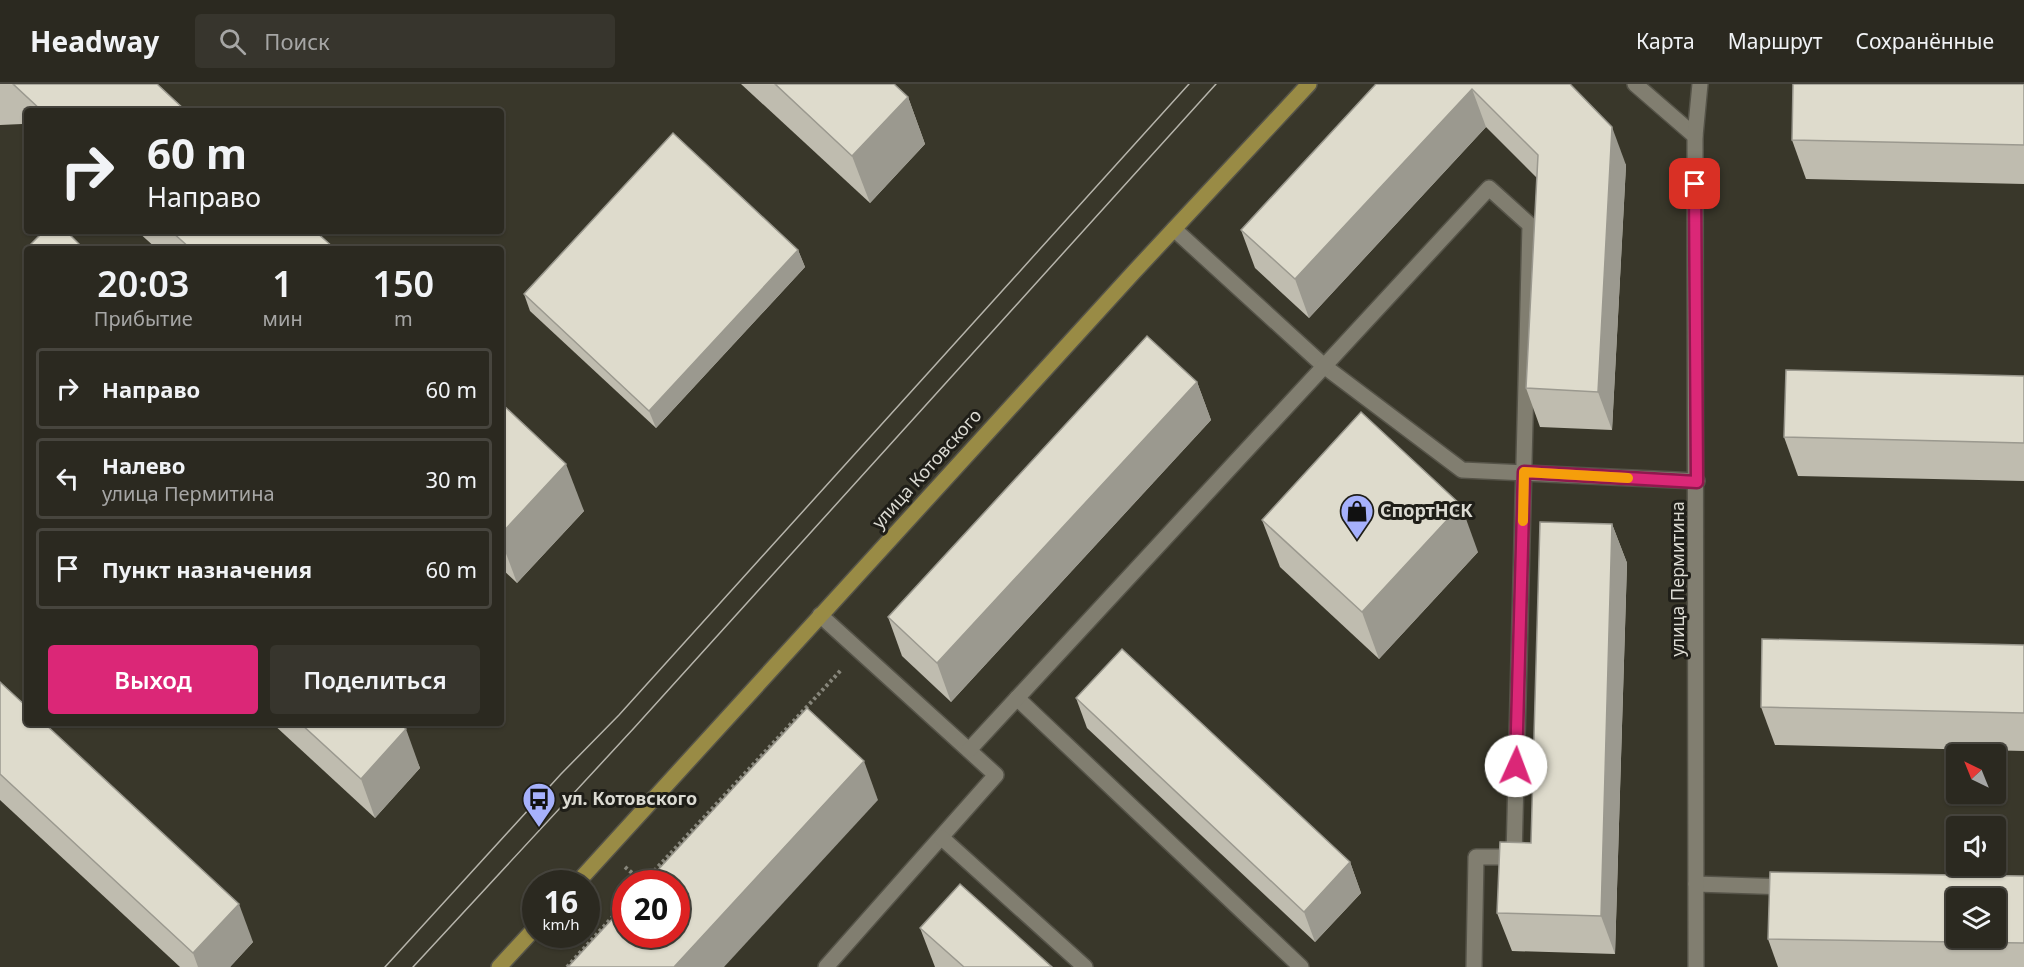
<!DOCTYPE html>
<html lang="ru">
<head>
<meta charset="utf-8">
<style>
  body { margin:0; font-family:"Noto Sans",sans-serif; background:#37352d; color:#f1f3f6; height:100vh; display:flex; flex-direction:column; font-size:22px; white-space:nowrap }
  * { box-sizing:border-box; margin:0 }
  p { font-size:20px; color:#a6a6a5 }
  .icon { flex:none; width:33px; height:33px; fill:none; stroke:currentColor; stroke-width:2; stroke-linecap:round; stroke-linejoin:round }
  .map { position:relative; flex:1; overflow:hidden }
  .side { position:absolute; left:24px; top:162px; width:480px; height:480px; display:flex; flex-direction:column; background:#2b2920; border-radius:6px; box-shadow:0 2px 4px #0004,0 0 0 2px #47453e }
  .side>* { flex:none }
  .guide { position:absolute; left:24px; top:24px; width:480px; height:126px; border-radius:6px; box-shadow:0 2px 4px #0004,0 0 0 2px #47453e; background:#2b2920; color:#f1f3f6; overflow:hidden }
  .needle { width:39px; rotate:317deg }
  .buttons { position:absolute; left:1946px; top:660px; display:grid; gap:12px }
  .buttons a { display:grid; place-items:center; width:60px; height:60px; border-radius:6px; background:#2b2920; box-shadow:0 2px 4px #0004,0 0 0 2px #47453e; font-size:30px }
  .speed { position:absolute; left:522px; top:786px; display:flex; gap:12px; font-size:30px; font-weight:700; text-align:center }
  .speed>* { display:grid; place-content:center; width:78px; height:78px; border-radius:50%; background:#2b2920; box-shadow:0 2px 4px #0004,0 0 0 2px #47453e; line-height:1 }
  .speed small { font-size:15px; font-weight:400 }
  .speed .limit { border:9px solid #d22; background:#fff; color:#111 }
  .pin { position:absolute; display:grid; place-items:center; width:51px; height:51px; color:#fff; margin:-26px; border-radius:12px; box-shadow:0 3px 9px #0006 }
  .me { position:absolute; width:66px; margin:-33px; rotate:2deg; stroke-linejoin:round; filter:drop-shadow(0 0 4px #0008) }
  .turn { display:flex; align-items:center; gap:21px; height:126px; padding:0 24px; font-size:27px }
  .turn .icon { width:78px; height:78px; stroke-width:2.5 }
  .turn b { display:block; font-size:42px; line-height:51px }
  .eta { display:flex; justify-content:space-evenly; align-items:center; height:102px; text-align:center }
  .eta b { font-size:36px; font-weight:600; line-height:42px }
  .cta { display:flex; gap:12px; margin-top:auto; padding:12px 24px }
  .cta a { flex:1; height:69px; border-radius:6px; background:#db2777; color:#fff; font-size:24px; font-weight:600; line-height:69px; text-align:center }
  .cta a+a { background:#37352d; color:#f1f3f6 }
  ul { padding:0; list-style:none }
  li { display:flex; align-items:center; gap:18px; height:81px; margin:0 12px 9px; padding:0 12px; border:3px solid #47453e; border-radius:6px }
  li div { flex:1 }
  li b { display:block; font-size:22px }
  li em { font-style:normal }
  header { display:flex; align-items:center; gap:36px; box-sizing:border-box; height:84px; padding:0 30px; background:#2b2920; border-bottom:2px solid #47453e }
  header strong { font-size:28px }
  nav { display:flex; gap:33px; margin-inline-start:auto; font-size:21px }
  .search { width:420px; height:54px; background:#37352d; display:flex; align-items:center; gap:15px; box-sizing:border-box; padding:0 21px; border-radius:6px; color:#a6a6a5; font-size:22px }
  .map>svg:first-child { display:block }
  .lines { fill:none; stroke-linecap:round; stroke-linejoin:round }
  .minor-casing { stroke:#555348; stroke-width:18 }
  .major-casing { stroke:#555348; stroke-width:18 }
  .path { stroke:#87867b; stroke-width:4; stroke-dasharray:3 3; stroke-linecap:butt }
  .minor { stroke:#817e70; stroke-width:15 }
  .major { stroke:#998b45; stroke-width:15 }
  .tram { stroke:#b6b4ab; stroke-width:1.5 }
  .wall { fill:#bfbcaf }
  .shaded-wall { fill:#9b998f }
  .building { fill:#dedbcc; stroke:#9b998f; stroke-width:1.5; fill-rule:evenodd }
  .route-casing { stroke:#8e194d; stroke-width:15 }
  .route { stroke:#db2777; stroke-width:10 }
  .slow { stroke:#f59e0b; stroke-width:10 }
  .labels { text-anchor:middle; stroke-width:6; stroke-linejoin:round; paint-order:stroke }
  .street-label { font-size:18px; fill:#dbdad2; stroke:#1f1e18 }
  .poi-label { font-size:18px; font-weight:bold; fill:#dbdad2; stroke:#1f1e18; text-anchor:start }
</style>
</head>
<body>
<header>
<strong>Headway</strong>
<div class="search"><svg class="icon" aria-label="search" viewBox="0 0 24 24"><circle cx="10" cy="10" r="6"/><path d="M15 15l6 6"/></svg>Поиск</div>
<nav><a>Карта</a><a>Маршрут</a><a>Сохранённые</a></nav>
</header>
<div class="map">
<svg width="2024" height="883" viewBox="0 0 2024 883">
  <rect width="100%" height="100%" fill="#39372a"/>
  <g class="lines">
    <defs>
      <g id="minor">
        <polyline points="1635,0 1695,52"/>
        <polyline points="1174,145 1324,282 1462,386 1697,397"/>
        <polyline points="820,531 996,691 826,883"/>
        <polyline points="1017,614 1301,883"/>
        <polyline points="969,666 1489,104 1530,141 1514,773 1476,773 1474,883"/>
        <polyline points="942,754 1085,883"/>
        <polyline points="1696,800 1789,803"/>
        <polyline points="1696,883 1695,52 1700,0"/>
      </g>
      <g id="major">
        <polyline points="576,800 1133,189 1309,0"/>
        <polyline points="499,883 536,843"/>
      </g>
    </defs>
    <use href="#minor" class="minor-casing"/>
    <use href="#major" class="major-casing"/>
    <g class="path">
      <polyline points="625,783 643,798"/>
      <polyline points="642,800 842,585"/>
      <polyline points="567,883 626,818"/>
    </g>
    <use href="#minor" class="minor"/>
    <use href="#major" class="major"/>
    <g class="tram">
      <polyline points="385,883 561,690 619,631 1189,0"/>
      <polyline points="413,883 634,644 1216,0"/>
    </g>
  </g>
  <g class="wall">
    <polygon points="0,0 157,0 186,27 27,27 27,45 22,40 0,41"/>
    <polygon points="741,0 894,0 908,13 925,60 870,119"/>
    <polygon points="1376,0 1570,0 1626,81 1612,346 1540,343 1526,304 1537,94 1486,43 1309,234 1255,184 1241,146"/>
    <polygon points="2024,0 2024,100 1806,95 1792,56"/>
    <polygon points="137,147 315,147 335,165 157,165"/>
    <polygon points="798,166 805,183 656,344 530,227 524,210"/>
    <polygon points="2024,292 2024,397 1798,392 1784,353"/>
    <polygon points="1197,298 1211,336 951,618 902,572 888,533"/>
    <polygon points="501,319 584,427 517,499 501,484"/>
    <polygon points="1262,436 1478,468 1379,575 1280,483"/>
    <polygon points="1612,440 1627,479 1615,870 1512,867 1497,829 1531,759"/>
    <polygon points="2024,561 2024,667 1775,661 1761,623"/>
    <polygon points="0,598 253,858 230,883 180,883 0,716"/>
    <polygon points="1076,614 1350,778 1361,809 1315,858 1087,644"/>
    <polygon points="272,639 400,639 420,684 375,734"/>
    <polygon points="2024,792 2024,883 1778,883 1768,855"/>
    <polygon points="920,844 1052,883 935,883"/>
  </g>
  <g class="shaded-wall">
    <polygon points="1472,5 1486,43 1309,234 1295,195"/>
    <polygon points="908,13 925,60 870,119 852,72"/>
    <polygon points="1612,43 1626,81 1612,346 1598,308"/>
    <polygon points="798,166 805,183 656,344 649,327"/>
    <polygon points="1197,298 1211,336 951,618 937,579"/>
    <polygon points="566,380 584,427 517,499 501,456 501,450"/>
    <polygon points="1461,421 1478,468 1379,575 1362,528"/>
    <polygon points="1612,440 1627,479 1615,870 1601,832"/>
    <polygon points="406,645 420,684 375,734 361,695"/>
    <polygon points="864,677 878,716 724,883 674,883"/>
    <polygon points="1350,778 1361,809 1315,858 1304,828"/>
    <polygon points="239,820 253,858 230,883 198,883 193,869"/>
  </g>
  <g class="building">
    <polygon points="13,0 157,0 186,27 42,27"/>
    <polygon points="775,0 894,0 908,13 852,72"/>
    <polygon points="1376,0 1570,0 1612,43 1598,308 1526,304 1538,71 1472,5 1295,195 1241,146"/>
    <polygon points="1793,0 2024,0 2024,61 1792,56"/>
    <polygon points="673,49 798,166 649,327 524,210"/>
    <polygon points="44,147 66,147 84,165 36,165 31,160"/>
    <polygon points="171,147 315,147 335,165 191,165"/>
    <polygon points="1147,252 1197,298 937,579 888,533"/>
    <polygon points="1786,286 2024,292 2024,359 1784,353"/>
    <polygon points="501,319 566,380 501,450"/>
    <polygon points="1361,328 1461,421 1362,528 1262,436"/>
    <polygon points="1540,438 1612,440 1601,832 1497,829 1500,758 1531,759"/>
    <polygon points="1762,555 2024,561 2024,629 1761,623"/>
    <polygon points="1122,565 1350,778 1304,828 1076,614"/>
    <polygon points="0,598 27,623 27,639 44,639 239,820 193,869 0,690"/>
    <polygon points="807,624 864,677 674,883 568,883 626,820 626,850 676,850 676,800 645,800"/>
    <polygon points="300,639 400,639 406,645 361,695"/>
    <path d="M1770,788L2024,792V859L1768,855ZM1956,814H1995V854H1956Z"/>
    <polygon points="960,800 1052,883 964,883 920,844"/>
  </g>
  <g class="lines">
    <defs>
      <polyline id="route" points="1516,682 1524,388 1697,398 1695,100"/>
    </defs>
    <use href="#route" class="route-casing"/>
    <use href="#route" class="route"/>
    <polyline class="slow" points="1523,437 1524,388 1628,394"/>
  </g>
  <defs>
    <symbol id="shop-pin" viewBox="-11 -11 22 30"><path d="M0 17L-7.5 6A9.5 9.5 0 1 1 7.5 6Z" fill="#a6b1fc" stroke="#1f1e18"/><path d="M-5-2.5h2.3a2.7 3.5 0 0 1 5.4 0H5L5.5 6h-11ZM-1.5-2.5h3a1.5 2.3 0 0 0-3 0Z" fill="#111"/></symbol>
    <symbol id="bus-pin" viewBox="-11 -11 22 30"><path d="M0 17L-7.5 6A9.5 9.5 0 1 1 7.5 6Z" fill="#a6b1fc" stroke="#1f1e18"/><path d="M-5-6H5V4H4V6H2V4H-2V6H-4V4H-5ZM-3.5-4V0h7V-4ZM-3.5 1.2v1.5H-2V1.2ZM2 1.2v1.5H3.5V1.2Z" fill="#111"/></symbol>
  </defs>
  <g fill-rule="evenodd">
    <use href="#shop-pin" x="1338" y="408" width="38" height="52"/>
    <use href="#bus-pin" x="520" y="696" width="38" height="52"/>
  </g>
  <g class="labels">
    <g class="street-label">
      <text transform="translate(927 385) rotate(-48)" y="6">улица Котовского</text>
      <text transform="translate(1678 495) rotate(-90)" y="6">улица Пермитина</text>
    </g>
    <g class="poi-label">
      <text x="1380" y="433">СпортНСК</text>
      <text x="562" y="721">ул. Котовского</text>
    </g>
  </g>
</svg>
<div class="buttons">
<a><svg class="needle" viewBox="-14 -14 28 28"><path d="M0-13l5 13h-10z" fill="#e53935"/><path d="M0 13l5-13h-10z" fill="#a6a6a5"/></svg></a>
<a><svg class="icon" aria-label="sound" viewBox="0 0 24 24"><path d="M4 9h4l5-4v14l-5-4H4zM17 9q2 3 0 6"/></svg></a>
<a><svg class="icon" aria-label="layers" viewBox="0 0 24 24"><path d="M12 4l9 5-9 5-9-5zM3 14l9 5 9-5"/></svg></a>
</div>
<div class="speed"><div>16<small>km/h</small></div><div class="limit">20</div></div>
<div class="pin" style="left:1695px;top:100px;background:#d93025"><svg class="icon" aria-label="arrive" viewBox="0 0 24 24"><path d="M6 21V4h12l-3 4 3 4H6"/></svg></div>
<svg class="me" style="left:1516px;top:682px" viewBox="-20 -20 40 40"><circle r="19" fill="#fff"/><path d="M0-13L10 11 0 6-10 11z" fill="#db2777"/></svg>
<div class="guide">
<div class="turn"><svg class="icon" aria-label="right" viewBox="0 0 24 24"><path d="M7 20v-9h11M14 6l5 5-5 5"/></svg><div><b>60 m</b>Направо</div></div>
</div>
<section class="side">
<div class="eta">
<div><b>20:03</b><p>Прибытие</p></div>
<div><b>1</b><p>мин</p></div>
<div><b>150</b><p>m</p></div>
</div>
<ul>
<li><svg class="icon" aria-label="right" viewBox="0 0 24 24"><path d="M7 20v-9h11M14 6l5 5-5 5"/></svg><div><b>Направо</b></div><em>60 m</em></li>
<li><svg class="icon" aria-label="left" viewBox="0 0 24 24"><path d="M17 20v-9H6M10 6l-5 5 5 5"/></svg><div><b>Налево</b><p>улица Пермитина</p></div><em>30 m</em></li>
<li><svg class="icon" aria-label="arrive" viewBox="0 0 24 24"><path d="M6 21V4h12l-3 4 3 4H6"/></svg><div><b>Пункт назначения</b></div><em>60 m</em></li>
</ul>
<div class="cta"><a>Выход</a><a>Поделиться</a></div>
</section>
</div>
</body>
</html>
